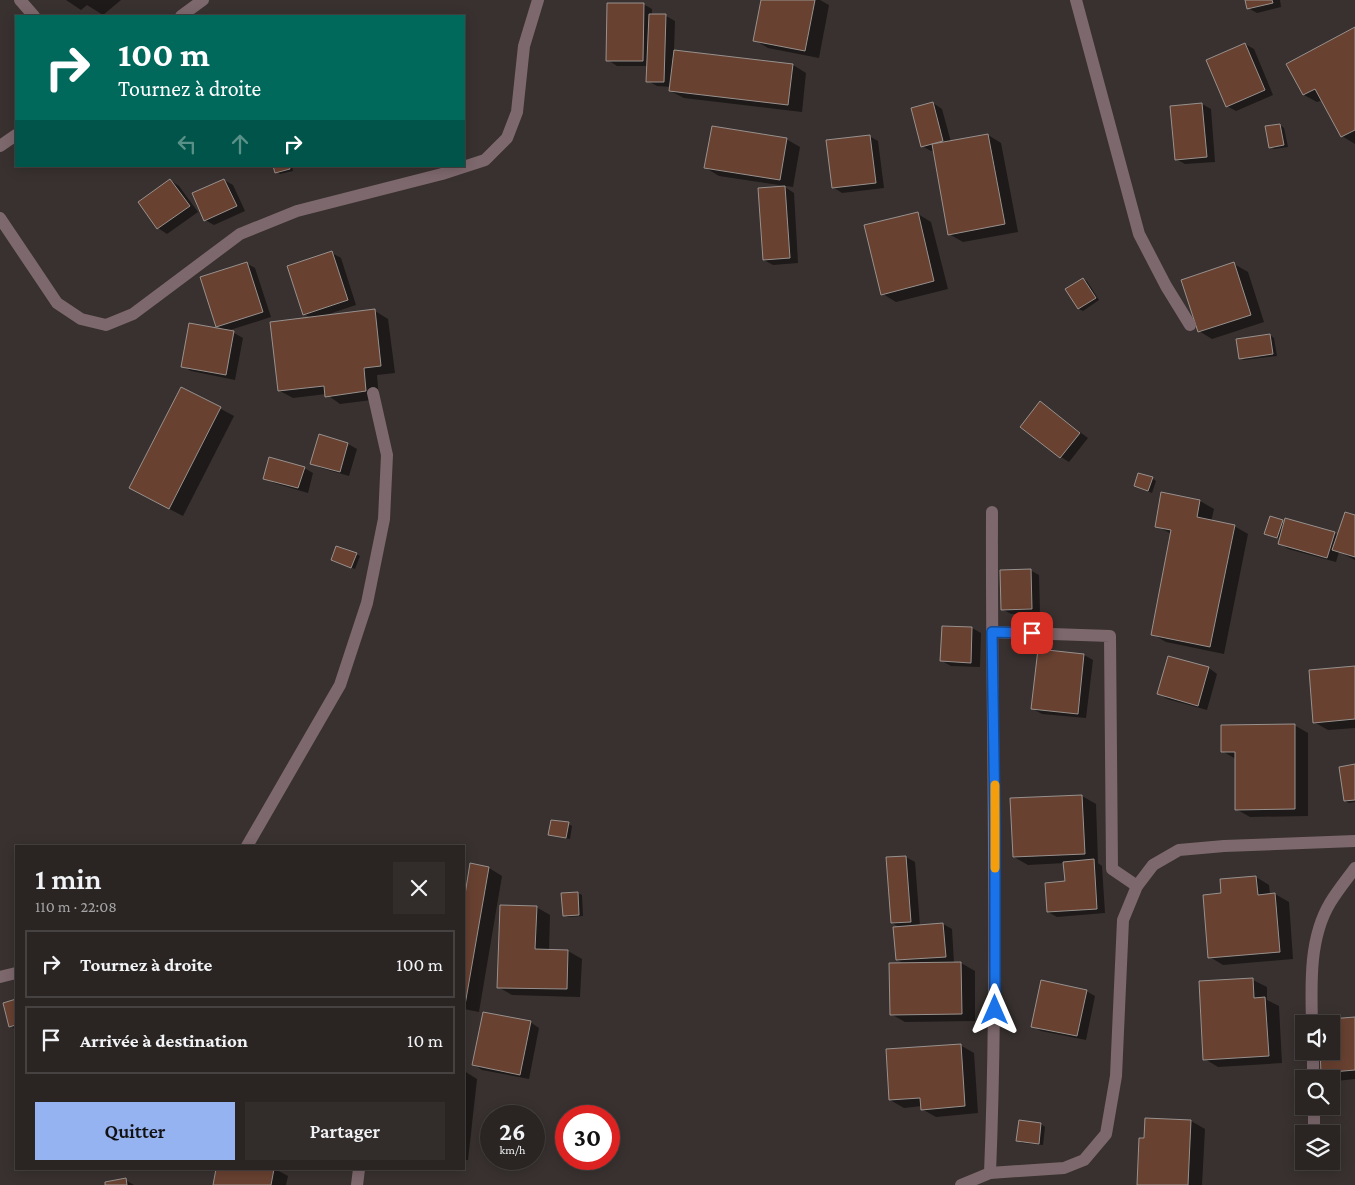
<!DOCTYPE html>
<html lang="fr">
<head>
<meta charset="utf-8">
<style>
  body { margin:0; font-family:"Crimson Pro",serif; background:#322d2b; color:#f1f3f6; height:100vh; display:flex; flex-direction:column; font-size:19px; white-space:nowrap }
  * { box-sizing:border-box; margin:0 }
  p { font-size:16px; color:#a5a5a6 }
  .icon { flex:none; width:28px; height:28px; fill:none; stroke:currentColor; stroke-width:2; stroke-linecap:round; stroke-linejoin:round }
  .map { position:relative; flex:1; overflow:hidden }
  .drawer { position:absolute; left:15px; top:845px; width:450px; height:325px; display:flex; flex-direction:column; background:#2a2523; border-radius:0px; box-shadow:0 2px 12px #0003,0 0 0 1px #464241 }
  .drawer>* { flex:none }
  .hud { position:absolute; left:15px; top:15px; width:450px; height:152px; border-radius:0px; box-shadow:0 2px 12px #0003,0 0 0 1px #464241; background:#00695c; color:#fff; overflow:hidden }
  .buttons { position:absolute; left:1295px; top:1015px; display:grid; gap:10px }
  .buttons a { display:grid; place-items:center; width:45px; height:45px; border-radius:0px; background:#2a2523; box-shadow:0 2px 12px #0003,0 0 0 1px #464241; font-size:25px }
  .speed { position:absolute; left:480px; top:1105px; display:flex; gap:10px; font-size:25px; font-weight:700; text-align:center }
  .speed>* { display:grid; place-content:center; width:65px; height:65px; border-radius:50%; background:#2a2523; box-shadow:0 2px 12px #0003,0 0 0 1px #464241; line-height:1 }
  .speed small { font-size:12px; font-weight:400 }
  .speed .limit { border:8px solid #d22; background:#fff; color:#111 }
  .pin { position:absolute; display:grid; place-items:center; width:42px; height:42px; color:#fff; margin:-21px; border-radius:10px; box-shadow:0 2px 8px #0006 }
  .me { position:absolute; width:55px; margin:-28px; rotate:0deg; stroke-linejoin:round; filter:drop-shadow(0 0 4px #0008) }
  .turn { display:flex; align-items:center; gap:18px; height:105px; padding:0 20px; font-size:22px }
  .turn .icon { width:65px; height:65px; stroke-width:2.5 }
  .turn b { display:block; font-size:35px; line-height:42px }
  .lanes { display:flex; align-items:center; height:48px; padding:0 20px; background:#0003; justify-content:center; gap:25px; direction:ltr }
  .lanes .off { opacity:.35 }
  .round { display:grid; place-items:center; flex:none; width:52px; height:52px; border-radius:0px; background:#322d2b }
  .overview { display:flex; align-items:center; justify-content:space-between; height:85px; padding:0 20px }
  h1 { font-size:30px; font-weight:600; line-height:38px }
  .primary-button { display:flex; gap:10px; margin-top:auto; padding:10px 20px }
  .primary-button a { flex:1; height:58px; border-radius:0px; background:#95b2f1; color:#111; font-size:20px; font-weight:600; line-height:58px; text-align:center }
  .primary-button a+a { background:#322d2b; color:#f1f3f6 }
  ul { padding:0; list-style:none }
  li { display:flex; align-items:center; gap:15px; height:68px; margin:0 10px 8px; padding:0 10px; border:2px solid #464241; border-radius:0px }
  li div { flex:1 }
  li b { display:block; font-size:19px }
  li em { font-style:normal }
  .map>svg:first-child { display:block }
  .shadow { fill:#0007 }
  .building { fill:#684131; stroke:#98918e }
  .lines { fill:none; stroke-linecap:round; stroke-linejoin:round }
  .minor { stroke:#7d686d; stroke-width:12 }
  .route-casing { stroke:#114b97; stroke-width:12 }
  .route { stroke:#1a73e8; stroke-width:9 }
  .slow { stroke:#f59e0b; stroke-width:9 }
</style>
</head>
<body>
<div class="map">
<svg width="1355" height="1185" viewBox="0 0 1355 1185">
  <rect width="100%" height="100%" fill="#38312f"/>
  <g class="shadow">
    <polygon points="66,0 121,0 103,15 87,5 81,10"/>
    <polygon points="762,0 820,0 829,5 819,58 768,48 754,40"/>
    <polygon points="1247,0 1280,0 1281,7 1257,13 1248,8"/>
    <polygon points="643,4 652,9 652,15 666,16 675,21 674,51 793,65 806,73 802,112 684,98 670,91 671,87 657,86 648,81 648,66 617,66 608,60"/>
    <polygon points="1355,28 1355,144 1342,136 1323,100 1317,102 1304,95"/>
    <polygon points="1245,44 1254,49 1273,95 1236,111 1227,106"/>
    <polygon points="933,103 942,109 951,142 988,135 1001,143 1018,232 963,242 949,234 935,150 931,151 922,146"/>
    <polygon points="1202,104 1211,109 1215,162 1185,164 1176,159"/>
    <polygon points="1280,125 1284,128 1288,147 1274,149 1270,147"/>
    <polygon points="869,136 878,141 884,188 842,193 833,187"/>
    <polygon points="786,139 800,147 793,187 719,176 706,168"/>
    <polygon points="274,166 292,166 293,171 280,174 276,172"/>
    <polygon points="170,180 179,186 198,212 167,234 158,228"/>
    <polygon points="224,180 233,185 245,211 214,225 205,220"/>
    <polygon points="785,187 794,193 798,263 773,265 764,260"/>
    <polygon points="918,214 931,222 948,289 896,302 883,294"/>
    <polygon points="332,253 341,258 356,305 323,316 375,311 388,319 395,373 377,375 379,399 340,404 326,394 293,398 280,391 312,318 304,314"/>
    <polygon points="246,263 255,268 271,317 227,331 234,333 243,338 235,380 191,371 182,366 224,331 217,326"/>
    <polygon points="1234,264 1248,272 1264,322 1212,339 1199,331"/>
    <polygon points="1083,279 1087,281 1099,300 1083,311 1079,309"/>
    <polygon points="1270,335 1274,338 1277,356 1244,360 1240,358"/>
    <polygon points="182,388 234,416 183,516 144,496"/>
    <polygon points="1040,403 1088,438 1069,462 1061,457"/>
    <polygon points="320,436 348,444 357,449 349,476 321,468 312,463"/>
    <polygon points="304,468 313,473 308,493 274,483 265,478"/>
    <polygon points="1152,478 1156,481 1152,493 1135,486"/>
    <polygon points="1162,494 1200,501 1214,509 1211,522 1234,526 1248,534 1224,654 1166,642 1152,634 1172,534 1156,526"/>
    <polygon points="1355,517 1355,560 1339,552 1336,562 1288,549 1279,543 1281,539 1269,536 1282,522 1334,533 1338,535"/>
    <polygon points="356,554 360,556 355,569 332,560"/>
    <polygon points="1030,570 1039,575 1040,614 1011,614 1002,609"/>
    <polygon points="972,628 981,633 980,667 951,666 942,661"/>
    <polygon points="1084,655 1093,660 1086,718 1042,714 1033,709"/>
    <polygon points="1355,667 1355,728 1328,730 1314,722"/>
    <polygon points="1209,668 1217,674 1207,710 1167,699 1158,693"/>
    <polygon points="1294,725 1308,733 1308,816 1250,817 1236,809 1236,759 1222,751"/>
    <polygon points="1355,766 1355,802 1349,803 1345,801"/>
    <polygon points="1082,796 1096,804 1098,863 1102,866 1105,913 1057,917 1048,912 1066,882 1065,863 1028,865 1014,857 1012,799"/>
    <polygon points="568,824 572,826 570,839 553,836 549,834"/>
    <polygon points="906,857 915,862 920,926 943,924 952,929 954,963 961,963 975,971 975,1021 905,1022 891,1014 905,964 897,960 901,928 892,923"/>
    <polygon points="471,865 489,868 502,876 479,1012 464,1009 464,909"/>
    <polygon points="1256,877 1269,885 1270,895 1275,894 1289,902 1293,959 1223,965 1210,957 1222,894"/>
    <polygon points="578,893 582,895 583,916 568,917 564,915"/>
    <polygon points="536,907 550,915 549,951 568,951 582,959 580,997 512,995 498,987"/>
    <polygon points="1253,980 1267,987 1267,1000 1279,1006 1282,1063 1218,1067 1205,1059"/>
    <polygon points="1086,991 1095,996 1086,1040 1041,1031 1032,1026"/>
    <polygon points="16,1001 16,1028 14,1028 10,1026 5,1004"/>
    <polygon points="1355,1018 1355,1079 1336,1081 1323,1073 1331,1051"/>
    <polygon points="530,1022 539,1028 529,1079 482,1070 474,1065"/>
    <polygon points="960,1045 974,1053 978,1113 936,1117 922,1109 922,1106 904,1108 890,1100"/>
    <polygon points="464,1071 477,1079 468,1160 464,1160"/>
    <polygon points="1146,1119 1191,1121 1205,1129 1202,1185 1138,1185 1145,1139"/>
    <polygon points="1020,1122 1041,1124 1045,1127 1043,1145 1022,1143 1018,1141"/>
    <polygon points="218,1169 275,1169 288,1176 286,1185 215,1185"/>
    <polygon points="125,1180 134,1185 107,1185"/>
  </g>
  <g class="building">
    <polygon points="761,0 815,0 805,51 753,41"/>
    <polygon points="1245,0 1272,0 1273,3 1247,9"/>
    <polygon points="607,3 644,3 643,61 606,61"/>
    <polygon points="649,14 666,14 664,82 646,82"/>
    <polygon points="1355,27 1355,130 1341,137 1315,89 1303,95 1286,64"/>
    <polygon points="1245,43 1265,90 1226,107 1206,60"/>
    <polygon points="674,50 793,64 788,105 669,91"/>
    <polygon points="933,102 943,141 921,147 911,108"/>
    <polygon points="1202,103 1207,157 1175,160 1170,106"/>
    <polygon points="1280,124 1284,145 1269,148 1265,126"/>
    <polygon points="712,126 787,138 780,180 704,168"/>
    <polygon points="988,134 1005,224 948,235 932,144"/>
    <polygon points="870,135 876,183 832,188 826,140"/>
    <polygon points="273,166 289,166 290,169 275,173"/>
    <polygon points="170,179 190,206 157,229 138,202"/>
    <polygon points="224,179 237,206 204,221 192,193"/>
    <polygon points="785,186 790,258 763,260 758,188"/>
    <polygon points="918,212 934,281 881,295 864,225"/>
    <polygon points="332,251 348,300 303,315 287,266"/>
    <polygon points="247,262 263,312 216,327 200,277"/>
    <polygon points="1234,262 1251,315 1198,332 1181,280"/>
    <polygon points="1083,278 1096,298 1078,309 1065,289"/>
    <polygon points="375,309 381,366 364,368 366,391 325,397 324,386 278,391 270,322"/>
    <polygon points="189,323 234,331 226,375 181,367"/>
    <polygon points="1270,334 1273,354 1239,359 1236,339"/>
    <polygon points="181,387 221,407 169,509 129,488"/>
    <polygon points="1040,401 1080,433 1060,458 1020,427"/>
    <polygon points="319,434 348,443 340,472 310,464"/>
    <polygon points="269,457 305,467 298,488 263,479"/>
    <polygon points="1138,473 1153,477 1148,491 1134,486"/>
    <polygon points="1161,492 1200,500 1197,517 1235,525 1210,647 1151,635 1171,530 1155,527"/>
    <polygon points="1345,512 1355,515 1355,557 1332,550"/>
    <polygon points="1270,516 1283,520 1277,538 1264,534"/>
    <polygon points="1285,518 1335,532 1327,558 1278,544"/>
    <polygon points="336,546 357,553 351,568 331,560"/>
    <polygon points="1031,569 1032,609 1001,610 1000,570"/>
    <polygon points="942,626 972,627 971,663 940,661"/>
    <polygon points="1038,649 1084,654 1078,714 1031,709"/>
    <polygon points="1168,656 1209,667 1198,706 1157,694"/>
    <polygon points="1355,666 1355,719 1313,723 1309,670"/>
    <polygon points="1295,724 1295,809 1235,810 1235,752 1221,752 1221,725"/>
    <polygon points="1355,764 1355,800 1344,801 1339,767"/>
    <polygon points="1082,795 1085,854 1013,857 1010,798"/>
    <polygon points="551,820 569,822 566,838 548,835"/>
    <polygon points="906,856 911,922 891,923 886,857"/>
    <polygon points="1094,859 1097,909 1047,912 1045,883 1065,881 1063,862"/>
    <polygon points="470,863 489,867 465,1005 464,1005 464,901"/>
    <polygon points="1256,876 1258,895 1275,893 1280,952 1208,958 1203,895 1221,893 1220,879"/>
    <polygon points="578,892 579,915 563,916 561,893"/>
    <polygon points="500,905 537,906 535,949 568,950 567,989 497,988"/>
    <polygon points="943,923 946,957 896,960 893,927"/>
    <polygon points="961,962 962,1014 890,1015 889,963"/>
    <polygon points="1253,978 1254,998 1265,997 1269,1056 1203,1060 1199,981"/>
    <polygon points="1041,980 1087,990 1077,1036 1031,1027"/>
    <polygon points="16,999 16,1025 9,1027 3,1003"/>
    <polygon points="483,1012 531,1021 520,1075 472,1065"/>
    <polygon points="1355,1017 1355,1070 1321,1073 1320,1051 1331,1051 1331,1024 1317,1024 1317,1020"/>
    <polygon points="961,1044 965,1106 921,1110 920,1098 889,1100 886,1049"/>
    <polygon points="1145,1118 1191,1120 1188,1185 1137,1185 1139,1138 1144,1138"/>
    <polygon points="1019,1120 1041,1123 1039,1144 1016,1141"/>
    <polygon points="216,1169 274,1169 271,1185 213,1185"/>
    <polygon points="126,1178 127,1185 105,1185 105,1182"/>
  </g>
  <g class="lines">
    <g class="minor">
      <polyline points="20,0 34,16"/>
      <polyline points="1076,0 1139,234 1166,286 1190,325"/>
      <polyline points="181,16 203,0"/>
      <polyline points="0,146 16,135"/>
      <polyline points="0,218 57,303 81,319 106,325 133,314 240,234 297,211 442,174 485,160 507,138 517,112 524,46 538,0"/>
      <polyline points="992,632 1110,636 1112,869 1137,886"/>
      <polyline points="247,846 340,685 367,603 384,519 387,455 373,393"/>
      <polyline points="0,977 16,973"/>
      <path d="M1312,1024C1311,984 1309,938 1330,903C1338,890 1347,879 1355,868"/>
      <polyline points="1313,1051 1313,1079"/>
      <polyline points="1314,1106 1314,1134"/>
      <polyline points="1314,1161 1314,1165"/>
      <path d="M990,1173C999,953 991,732 992,512"/>
      <polyline points="357,1185 359,1169"/>
      <polyline points="961,1185 990,1173 1064,1168 1084,1160 1106,1134 1116,1076 1123,920 1137,886 1153,865 1179,850 1224,846 1355,841"/>
    </g>
  </g>
  <g class="lines">
    <defs>
      <polyline id="route" points="995,1010 995,822 992,632 1032,633"/>
    </defs>
    <use href="#route" class="route-casing"/>
    <use href="#route" class="route"/>
    <polyline class="slow" points="995,785 995,868"/>
  </g>
</svg>
<div class="buttons">
<a><svg class="icon" aria-label="sound" viewBox="0 0 24 24"><path d="M4 9h4l5-4v14l-5-4H4zM17 9q2 3 0 6"/></svg></a>
<a><svg class="icon" aria-label="search" viewBox="0 0 24 24"><circle cx="10" cy="10" r="6"/><path d="M15 15l6 6"/></svg></a>
<a><svg class="icon" aria-label="layers" viewBox="0 0 24 24"><path d="M12 4l9 5-9 5-9-5zM3 14l9 5 9-5"/></svg></a>
</div>
<div class="speed"><div>26<small>km/h</small></div><div class="limit">30</div></div>
<div class="pin" style="left:1032px;top:633px;background:#d93025"><svg class="icon" aria-label="arrive" viewBox="0 0 24 24"><path d="M6 21V4h12l-3 4 3 4H6"/></svg></div>
<svg class="me" style="left:995px;top:1010px" viewBox="-20 -20 40 40"><path d="M0-17L14 15 0 8-14 15z" fill="#1a73e8" stroke="#fff" stroke-width="4"/></svg>
<div class="hud">
<div class="turn"><svg class="icon" aria-label="right" viewBox="0 0 24 24"><path d="M7 20v-9h11M14 6l5 5-5 5"/></svg><div><b>100 m</b>Tournez à droite</div></div>
<div class="lanes"><svg class="icon off" aria-label="left" viewBox="0 0 24 24"><path d="M17 20v-9H6M10 6l-5 5 5 5"/></svg><svg class="icon off" aria-label="ahead" viewBox="0 0 24 24"><path d="M12 20V5M6 11l6-6 6 6"/></svg><svg class="icon" aria-label="right" viewBox="0 0 24 24"><path d="M7 20v-9h11M14 6l5 5-5 5"/></svg></div>
</div>
<section class="drawer">
<div class="overview"><div><h1>1 min</h1><p>110 m · 22:08</p></div><a class="round"><svg class="icon" aria-label="close" viewBox="0 0 24 24"><path d="M6 6l12 12M18 6L6 18"/></svg></a></div>
<ul>
<li><svg class="icon" aria-label="right" viewBox="0 0 24 24"><path d="M7 20v-9h11M14 6l5 5-5 5"/></svg><div><b>Tournez à droite</b></div><em>100 m</em></li>
<li><svg class="icon" aria-label="arrive" viewBox="0 0 24 24"><path d="M6 21V4h12l-3 4 3 4H6"/></svg><div><b>Arrivée à destination</b></div><em>10 m</em></li>
</ul>
<div class="primary-button"><a>Quitter</a><a>Partager</a></div>
</section>
</div>
</body>
</html>
